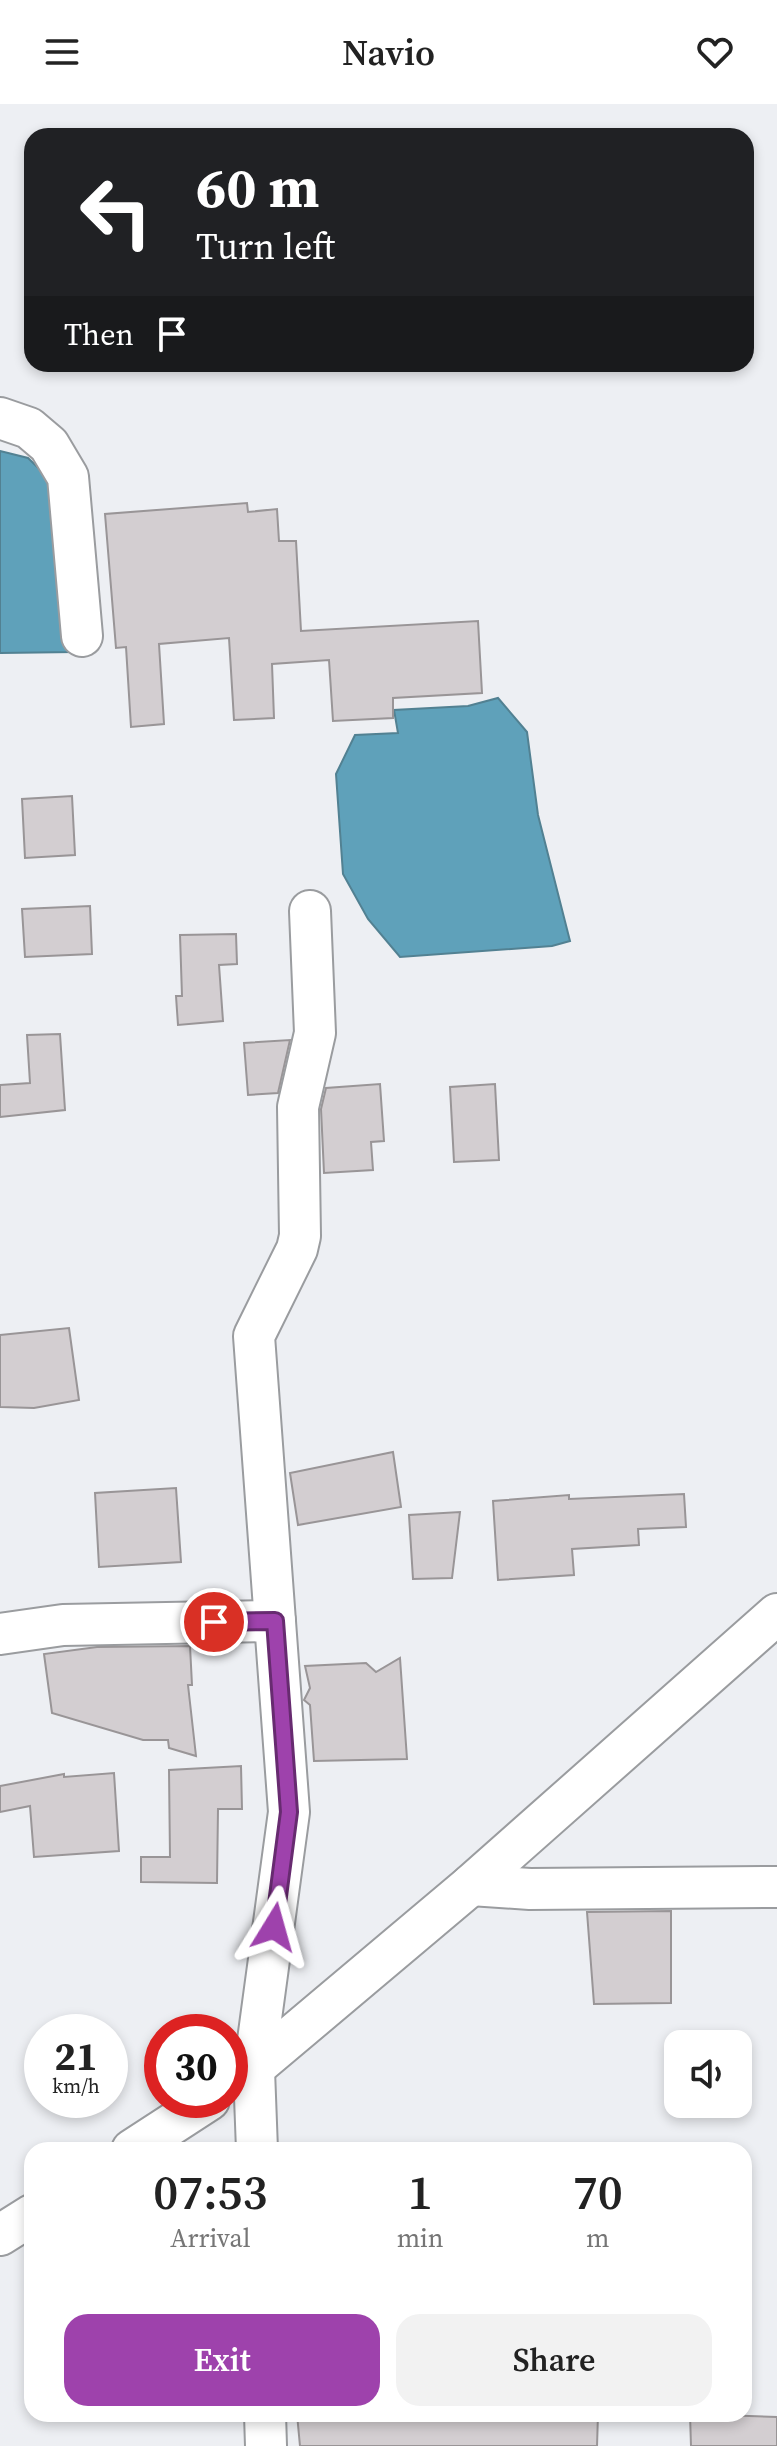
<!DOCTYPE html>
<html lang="en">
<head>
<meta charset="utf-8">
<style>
  body { margin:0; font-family:"Source Serif 4",serif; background:#f2f2f2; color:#222; height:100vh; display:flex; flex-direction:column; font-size:30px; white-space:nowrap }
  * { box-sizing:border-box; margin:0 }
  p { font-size:26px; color:#767676 }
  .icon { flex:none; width:44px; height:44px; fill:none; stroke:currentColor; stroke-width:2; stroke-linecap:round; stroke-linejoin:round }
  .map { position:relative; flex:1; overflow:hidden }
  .panel { position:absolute; left:24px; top:2038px; width:728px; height:280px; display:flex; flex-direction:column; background:#fff; border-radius:24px; box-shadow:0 4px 12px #0003 }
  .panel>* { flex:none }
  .hud { position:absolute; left:24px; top:24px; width:730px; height:244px; border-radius:24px; box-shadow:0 4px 12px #0003; background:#202124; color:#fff; overflow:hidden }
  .tools { position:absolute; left:664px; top:1926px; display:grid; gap:16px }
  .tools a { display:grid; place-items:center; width:88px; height:88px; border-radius:16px; background:#fff; box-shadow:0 4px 12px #0003; font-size:40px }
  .speed { position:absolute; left:24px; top:1910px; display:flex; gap:16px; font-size:40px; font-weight:700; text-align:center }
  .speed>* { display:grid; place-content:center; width:104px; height:104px; border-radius:50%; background:#fff; box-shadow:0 4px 12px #0003; line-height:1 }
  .speed small { font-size:20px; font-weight:400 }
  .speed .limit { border:12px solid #d22; background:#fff; color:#111 }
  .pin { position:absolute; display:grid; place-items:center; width:68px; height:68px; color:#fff; margin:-34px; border:4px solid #fff; border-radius:50%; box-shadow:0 2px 8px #0007 }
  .me { position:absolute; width:88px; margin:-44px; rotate:8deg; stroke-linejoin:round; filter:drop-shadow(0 0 6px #0008) }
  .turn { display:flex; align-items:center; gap:28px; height:168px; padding:0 40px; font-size:36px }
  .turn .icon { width:104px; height:104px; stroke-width:2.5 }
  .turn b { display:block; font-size:56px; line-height:68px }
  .then { display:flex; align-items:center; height:76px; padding:0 40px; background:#0003; gap:16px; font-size:30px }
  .eta { display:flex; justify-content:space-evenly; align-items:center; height:136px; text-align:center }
  .eta b { font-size:48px; font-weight:600; line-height:56px }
  .cta { display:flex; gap:16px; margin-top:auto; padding:16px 40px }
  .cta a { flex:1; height:92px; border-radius:24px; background:#9e42ac; color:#fff; font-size:32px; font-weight:600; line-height:92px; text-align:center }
  .cta a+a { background:#f2f2f2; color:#222 }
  header { display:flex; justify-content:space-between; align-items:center; height:104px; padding:0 40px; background:#fff; font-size:36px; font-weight:600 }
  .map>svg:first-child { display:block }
  .water { fill:#5fa1ba; stroke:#528192; stroke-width:2 }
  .building { fill:#d3ced1; stroke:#999597; stroke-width:2 }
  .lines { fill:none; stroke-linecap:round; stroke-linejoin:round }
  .minor-casing { stroke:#9a9c9f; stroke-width:44 }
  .minor { stroke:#fff; stroke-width:40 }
  .route-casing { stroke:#672b70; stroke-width:20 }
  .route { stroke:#9e42ac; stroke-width:14 }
</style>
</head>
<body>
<header><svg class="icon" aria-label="menu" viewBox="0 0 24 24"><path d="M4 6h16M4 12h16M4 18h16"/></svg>Navio<svg class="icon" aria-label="heart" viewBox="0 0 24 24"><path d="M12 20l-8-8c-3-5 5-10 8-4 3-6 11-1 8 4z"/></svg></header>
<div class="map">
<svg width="777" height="2342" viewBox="0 0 777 2342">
  <rect width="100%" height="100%" fill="#edeff3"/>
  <g class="water">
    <polygon points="0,347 28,354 57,382 74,548 0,549"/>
    <polygon points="498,594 527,628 538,711 570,837 552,842 400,853 368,815 343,770 336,670 355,631 398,629 394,606 468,602"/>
  </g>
  <g class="building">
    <polygon points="247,399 248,408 277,405 279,437 296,437 301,527 478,517 482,589 393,594 393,614 333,617 329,556 272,560 274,614 234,616 229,534 159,540 164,620 131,623 126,543 116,544 105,410"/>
    <polygon points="72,692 75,751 25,754 22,695"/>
    <polygon points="90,802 92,850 25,853 22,805"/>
    <polygon points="236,830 237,860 219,861 223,917 178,921 176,892 182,892 180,831"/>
    <polygon points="60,930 65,1006 0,1013 0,981 30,979 27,931"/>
    <polygon points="290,936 278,989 248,991 244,939"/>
    <polygon points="380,980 384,1037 371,1038 373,1066 324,1069 321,1005 326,984"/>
    <polygon points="495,980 499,1056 454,1058 450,983"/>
    <polygon points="69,1224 79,1296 34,1304 0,1303 0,1231"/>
    <polygon points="393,1348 401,1403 298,1421 290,1369"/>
    <polygon points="176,1384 181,1458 99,1463 95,1389"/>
    <polygon points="684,1390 686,1423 638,1425 639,1441 572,1445 574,1471 498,1476 493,1397 569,1391 569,1395"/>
    <polygon points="460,1408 452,1474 413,1475 409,1411"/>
    <polygon points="190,1542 192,1581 188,1581 196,1652 169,1644 168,1636 143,1636 52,1609 44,1550 97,1543"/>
    <polygon points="400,1554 407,1655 314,1657 310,1601 304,1596 310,1584 305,1562 366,1559 376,1568"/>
    <polygon points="241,1662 242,1705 218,1705 217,1779 141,1778 141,1753 170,1753 169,1666"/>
    <polygon points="114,1669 119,1747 34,1753 30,1702 0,1708 0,1682 64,1670 64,1673"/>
    <polygon points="671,1807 671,1899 594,1900 587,1808"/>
    <polygon points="297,2310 598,2310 597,2342 300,2342"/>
    <polygon points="690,2310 777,2313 777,2342 691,2342"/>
  </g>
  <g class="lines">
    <defs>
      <g id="minor">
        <polyline points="0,314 29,324 49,341 68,373 82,532"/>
        <polyline points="0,1530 63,1521 275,1517"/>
        <polyline points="471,1781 530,1785 777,1783"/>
        <polyline points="243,1973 471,1781 777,1510"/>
        <polyline points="132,2046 209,1996"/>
        <polyline points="257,2046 254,1966 289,1708 254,1232 297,1145 300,1132 298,1003 315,929 310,807"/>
        <polyline points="0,2131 32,2111"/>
        <polyline points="265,2310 266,2342"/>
      </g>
    </defs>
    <use href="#minor" class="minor-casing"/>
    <use href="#minor" class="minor"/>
  </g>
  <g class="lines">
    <defs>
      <polyline id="route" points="214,1518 275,1517 289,1708 274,1823"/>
    </defs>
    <use href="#route" class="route-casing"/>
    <use href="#route" class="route"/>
  </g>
</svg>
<div class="tools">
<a><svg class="icon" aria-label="sound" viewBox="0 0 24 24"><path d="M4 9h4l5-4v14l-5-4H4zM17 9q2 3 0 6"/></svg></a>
</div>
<div class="speed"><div>21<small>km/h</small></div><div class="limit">30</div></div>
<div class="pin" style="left:214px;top:1518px;background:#d93025"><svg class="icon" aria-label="arrive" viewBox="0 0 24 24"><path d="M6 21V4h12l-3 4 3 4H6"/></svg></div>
<svg class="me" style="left:274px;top:1823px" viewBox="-20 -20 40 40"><path d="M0-17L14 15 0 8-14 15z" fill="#9e42ac" stroke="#fff" stroke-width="4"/></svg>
<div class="hud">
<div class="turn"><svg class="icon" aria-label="left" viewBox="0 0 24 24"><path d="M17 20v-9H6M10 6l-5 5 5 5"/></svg><div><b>60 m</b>Turn left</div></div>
<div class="then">Then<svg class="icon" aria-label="arrive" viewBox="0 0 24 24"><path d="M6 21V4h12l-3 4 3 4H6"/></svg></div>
</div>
<section class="panel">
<div class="eta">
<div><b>07:53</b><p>Arrival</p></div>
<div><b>1</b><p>min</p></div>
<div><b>70</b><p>m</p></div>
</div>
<div class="cta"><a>Exit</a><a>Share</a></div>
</section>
</div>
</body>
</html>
